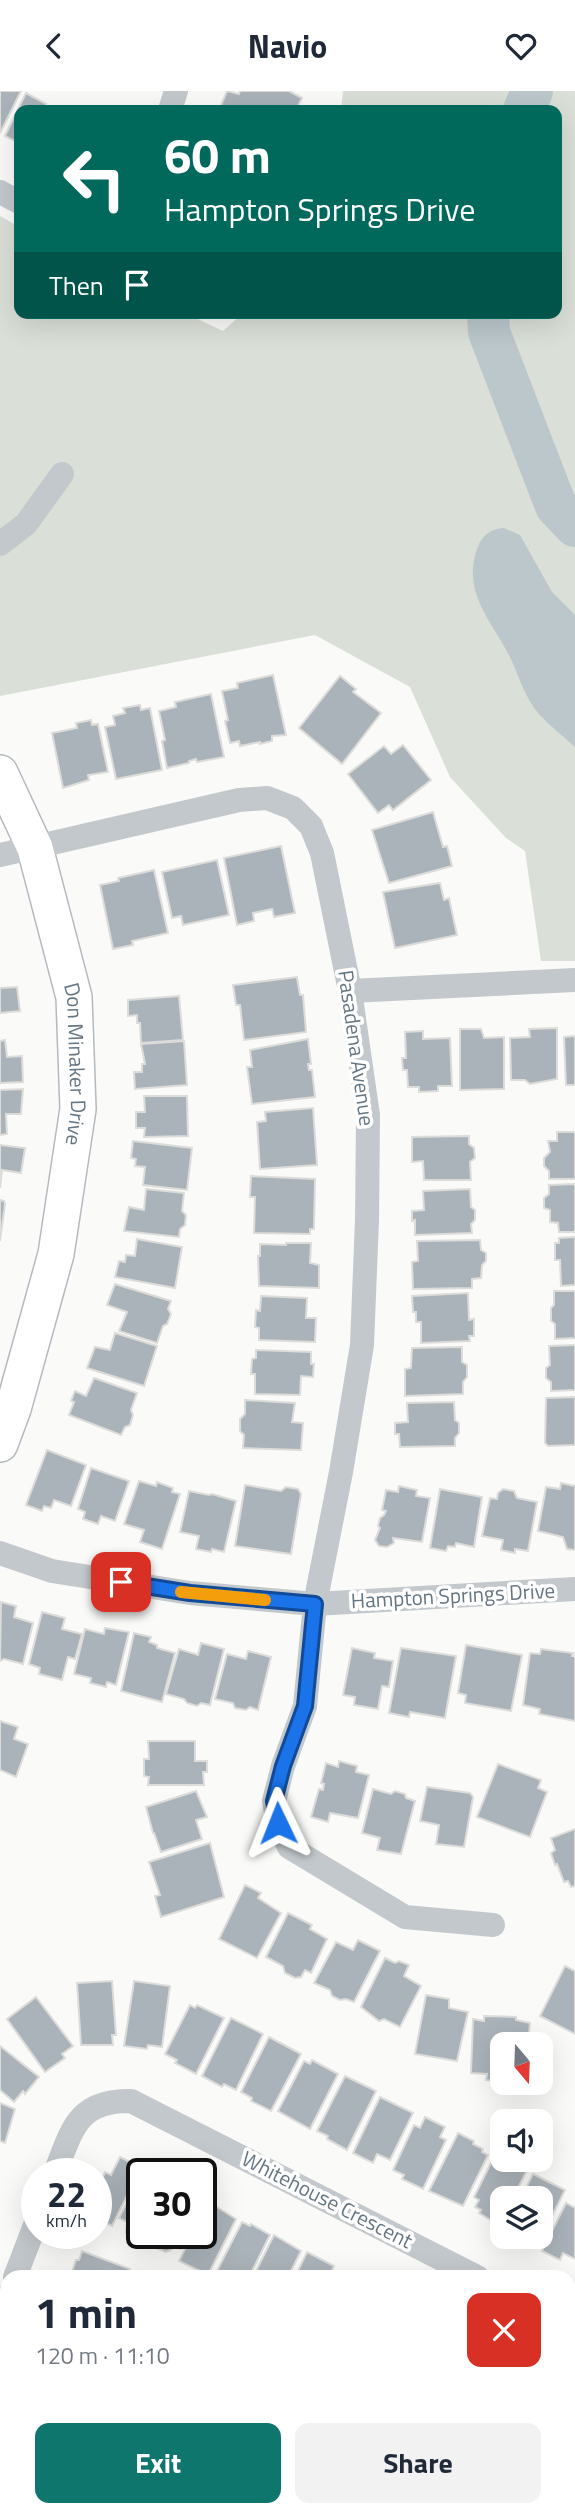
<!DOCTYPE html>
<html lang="en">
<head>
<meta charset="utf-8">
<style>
  body { margin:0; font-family:"Titillium Web",sans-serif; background:#f2f2f3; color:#1f2937; height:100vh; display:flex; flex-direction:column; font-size:26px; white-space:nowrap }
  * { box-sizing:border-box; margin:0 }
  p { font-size:23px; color:#747a83 }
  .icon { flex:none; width:38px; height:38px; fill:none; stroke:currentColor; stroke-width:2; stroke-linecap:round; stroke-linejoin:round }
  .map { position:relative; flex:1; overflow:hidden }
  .panel { position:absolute; left:0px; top:2179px; width:576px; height:247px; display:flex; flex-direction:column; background:#fff; border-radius:21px 21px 0 0; box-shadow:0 7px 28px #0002 }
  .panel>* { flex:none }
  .banner { position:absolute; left:14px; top:14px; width:548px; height:214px; border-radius:14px; box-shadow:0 7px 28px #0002; background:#00695c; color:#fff; overflow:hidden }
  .needle { width:46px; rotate:161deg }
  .fabs { position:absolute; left:490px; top:1941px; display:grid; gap:14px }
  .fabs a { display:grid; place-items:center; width:63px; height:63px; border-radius:14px; background:#fff; box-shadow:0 7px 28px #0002; font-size:35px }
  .speed { position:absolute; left:21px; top:2067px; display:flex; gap:14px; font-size:35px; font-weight:700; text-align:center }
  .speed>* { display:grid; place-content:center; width:91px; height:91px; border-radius:50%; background:#fff; box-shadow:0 7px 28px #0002; line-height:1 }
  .speed small { font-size:18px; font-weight:400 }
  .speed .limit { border:4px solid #111; border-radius:10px; background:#fff; color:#111 }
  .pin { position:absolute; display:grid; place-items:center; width:60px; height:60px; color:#fff; margin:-30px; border-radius:14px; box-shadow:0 4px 10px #0006 }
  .me { position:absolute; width:77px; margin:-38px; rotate:358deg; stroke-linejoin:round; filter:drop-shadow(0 0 5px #0008) }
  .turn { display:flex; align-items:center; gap:24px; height:147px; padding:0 35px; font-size:32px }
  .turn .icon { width:91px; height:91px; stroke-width:2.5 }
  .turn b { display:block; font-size:49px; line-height:60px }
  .then { display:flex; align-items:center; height:66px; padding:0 35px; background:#0003; gap:14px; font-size:26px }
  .round { display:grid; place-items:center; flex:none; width:74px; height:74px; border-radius:14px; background:#f2f2f3 }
  .summary { display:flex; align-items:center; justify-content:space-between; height:119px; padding:0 35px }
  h1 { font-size:42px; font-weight:700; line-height:52px }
  .button { display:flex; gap:14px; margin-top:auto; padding:14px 35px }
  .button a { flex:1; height:80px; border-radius:14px; background:#0f766e; color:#fff; font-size:28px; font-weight:700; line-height:80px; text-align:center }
  .button a+a { background:#f2f2f3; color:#1f2937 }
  header { display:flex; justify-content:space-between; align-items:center; height:91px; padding:0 35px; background:#fff; font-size:32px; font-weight:700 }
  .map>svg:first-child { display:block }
  .green { fill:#dadfd7 }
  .water { fill:#bbc7cb }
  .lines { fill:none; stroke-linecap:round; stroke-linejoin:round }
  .river { stroke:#bbc7cb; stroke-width:42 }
  .building { fill:#aab3b9; stroke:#dcdcda; stroke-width:2 }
  .secondary-casing { stroke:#b3babf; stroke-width:38 }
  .street { stroke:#c3c8cc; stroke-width:24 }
  .secondary { stroke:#fff; stroke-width:35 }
  .route-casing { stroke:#114b97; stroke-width:18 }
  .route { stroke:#1a73e8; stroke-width:12 }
  .slow { stroke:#f59e0b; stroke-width:12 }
  .labels { text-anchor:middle; stroke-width:7; stroke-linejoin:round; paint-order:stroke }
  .street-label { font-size:21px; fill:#657683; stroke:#fff }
</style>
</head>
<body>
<header><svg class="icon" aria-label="back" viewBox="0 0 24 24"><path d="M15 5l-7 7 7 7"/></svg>Navio<svg class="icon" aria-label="heart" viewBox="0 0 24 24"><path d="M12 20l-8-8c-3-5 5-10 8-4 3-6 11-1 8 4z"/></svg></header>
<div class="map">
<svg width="575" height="2424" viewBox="0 0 575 2424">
  <rect width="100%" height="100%" fill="#fafaf8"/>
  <polygon class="green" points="343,0 575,0 575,870 541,870 525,760 506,747 450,686 410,596 315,544 0,605 0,125 19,136 19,222 185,222 223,240 243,222 556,222 556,19 341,19"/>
  <path class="water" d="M504,437L520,444L552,501L575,524V656C563,645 550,635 539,623C525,607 519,585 510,566C491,529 462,501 477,458C482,444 490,438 504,437Z"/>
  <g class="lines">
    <g class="river">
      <polyline points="524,19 532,0"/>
      <polyline points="488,222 489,241 556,415 575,435"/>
    </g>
  </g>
  <g class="building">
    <polygon points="0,0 21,0 0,42"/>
    <polygon points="227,0 239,3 240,0 289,0 302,7 296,19 219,19"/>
    <polygon points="26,2 46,13 45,15 53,19 19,19 19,52 5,45"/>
    <polygon points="273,584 286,644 272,645 272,650 260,653 260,651 240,655 239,650 230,652 225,630 228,629 222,600 238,597 237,592"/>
    <polygon points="340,585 356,598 353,601 381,622 342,673 299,637"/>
    <polygon points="211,603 224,666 197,671 196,668 189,670 189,672 167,677 162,650 165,649 159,620 176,616 175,611"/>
    <polygon points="140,614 141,619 150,617 162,679 116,688 105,636 115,634 113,625 125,622 123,617"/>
    <polygon points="91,629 92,634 98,633 108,681 88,684 89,689 63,697 52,642 77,637 76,632"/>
    <polygon points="403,654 431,689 393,719 389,714 378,722 348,683 384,655 391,663"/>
    <polygon points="433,721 443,756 447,755 452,775 389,792 372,739"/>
    <polygon points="281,755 295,822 274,826 272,818 253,822 254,830 237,834 224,767"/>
    <polygon points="217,769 229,824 183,834 181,825 172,827 162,781"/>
    <polygon points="154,779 168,842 132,850 133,854 113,858 100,794 119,790 118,787"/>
    <polygon points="440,792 444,809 449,807 457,844 395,857 383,801"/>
    <polygon points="297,886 300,904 303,904 306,941 244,949 240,914 236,914 233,894"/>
    <polygon points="17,896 20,920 0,922 0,897"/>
    <polygon points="179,905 183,949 141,952 140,932 137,932 137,924 128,925 128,909"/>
    <polygon points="557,937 557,988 530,993 525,989 511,989 510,947 530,946 529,938"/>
    <polygon points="460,938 481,938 484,947 504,946 504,998 460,999"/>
    <polygon points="423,940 423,948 450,947 452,995 438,995 438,1000 419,1001 419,996 408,996 407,979 403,979 402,967 406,967 405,941"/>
    <polygon points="575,945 575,994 566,994 564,946"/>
    <polygon points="308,948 311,973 308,973 309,979 312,979 315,1006 252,1013 247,976 252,976 250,959"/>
    <polygon points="5,949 7,966 22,965 23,991 0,992 0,950"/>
    <polygon points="184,950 187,994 135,998 134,981 142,981 142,973 145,973 141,953"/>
    <polygon points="23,998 21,1023 6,1023 7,1043 0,1044 0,999"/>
    <polygon points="144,1005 187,1005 188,1045 144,1046 145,1037 136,1037 136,1021 145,1021"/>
    <polygon points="313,1017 317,1074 260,1078 257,1031 266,1030 265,1021"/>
    <polygon points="557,1041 575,1041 575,1088 549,1088 549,1080 544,1075 544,1067 550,1061 548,1050 557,1050"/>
    <polygon points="469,1045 469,1053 474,1057 475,1067 470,1071 471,1089 424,1089 423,1070 412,1071 412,1046"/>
    <polygon points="133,1050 192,1057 187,1099 143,1094 145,1076 135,1075 136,1068 131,1067"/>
    <polygon points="0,1054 25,1057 21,1082 2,1079 0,1097"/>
    <polygon points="251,1085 315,1088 314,1138 310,1138 310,1143 254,1142 255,1106 250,1106"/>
    <polygon points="575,1093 575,1141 559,1141 558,1132 550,1131 550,1119 544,1117 544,1107 549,1103 549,1094"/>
    <polygon points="146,1098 184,1102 182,1120 186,1124 185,1134 180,1138 179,1146 124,1140 129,1116 144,1119"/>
    <polygon points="470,1098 471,1116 475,1119 475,1129 471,1133 472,1142 415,1144 415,1129 412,1130 412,1120 424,1119 423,1100"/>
    <polygon points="0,1109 4,1110 5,1113 0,1150"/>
    <polygon points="575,1146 575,1194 561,1195 560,1169 555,1169 555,1152 559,1152 559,1147"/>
    <polygon points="137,1148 182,1156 175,1197 115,1186 119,1170 125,1171 126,1164 135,1165"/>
    <polygon points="480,1149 481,1159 486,1162 486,1170 482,1174 481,1187 472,1188 472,1197 413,1198 412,1171 418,1170 417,1150"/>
    <polygon points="286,1152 311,1152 310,1172 319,1174 319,1197 259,1195 258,1165 260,1165 260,1153 286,1154"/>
    <polygon points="115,1193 171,1210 168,1218 171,1223 167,1233 163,1235 157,1252 119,1240 127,1221 107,1214"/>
    <polygon points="554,1200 575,1200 575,1247 555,1248 555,1233 551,1230 551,1217 554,1214"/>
    <polygon points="468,1202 469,1229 474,1228 474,1245 469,1245 470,1250 421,1252 421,1231 416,1231 416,1221 413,1221 412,1205"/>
    <polygon points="261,1205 307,1207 306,1227 316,1227 315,1251 259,1249 259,1237 255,1236 256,1219 260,1220"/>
    <polygon points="115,1242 157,1255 144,1295 87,1277 95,1256 110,1259"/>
    <polygon points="575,1254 575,1299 551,1300 551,1291 546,1287 546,1277 550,1274 549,1255"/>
    <polygon points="462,1256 462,1271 467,1274 467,1286 463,1291 463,1303 405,1305 405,1278 411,1277 412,1257"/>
    <polygon points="256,1259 311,1261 311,1273 314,1273 313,1286 301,1285 300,1304 255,1303 255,1283 251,1283 252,1268 256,1267"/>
    <polygon points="94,1287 137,1302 131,1319 133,1324 130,1334 125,1336 121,1344 69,1324 74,1311 71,1310 75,1300 86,1305"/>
    <polygon points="575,1306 575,1354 548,1355 545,1352 546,1307"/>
    <polygon points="245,1309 295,1312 292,1331 303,1332 301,1359 243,1357 244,1344 240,1340 240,1328 245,1323"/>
    <polygon points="454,1311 455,1329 459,1332 459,1342 455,1347 455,1355 400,1356 399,1343 395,1343 395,1332 408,1331 407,1312"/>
    <polygon points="47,1359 86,1374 71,1415 54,1409 51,1417 44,1415 42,1420 26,1414"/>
    <polygon points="91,1377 129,1390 115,1430 101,1425 98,1433 83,1428 85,1421 78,1418"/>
    <polygon points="139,1390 156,1395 157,1391 173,1397 172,1401 180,1403 162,1458 140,1451 144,1439 124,1433"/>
    <polygon points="561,1392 575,1395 575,1459 567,1458 563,1446 538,1440 546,1396 560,1398"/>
    <polygon points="245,1394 281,1400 286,1396 298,1398 301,1403 291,1463 235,1455"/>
    <polygon points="399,1395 417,1399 416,1405 430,1407 422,1451 393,1447 394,1452 387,1456 379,1455 375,1449 380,1437 378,1435 380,1427 384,1424 386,1420 382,1419 386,1399 398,1401"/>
    <polygon points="440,1398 482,1406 474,1456 456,1452 455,1456 448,1455 446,1460 430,1457"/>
    <polygon points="503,1398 514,1400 517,1407 537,1411 528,1460 515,1458 515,1462 501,1459 503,1449 482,1445 490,1407 497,1408 498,1402"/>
    <polygon points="189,1400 209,1404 212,1403 236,1410 224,1461 212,1458 211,1461 196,1458 199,1445 180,1441"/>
    <polygon points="1,1511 16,1515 14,1526 33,1532 23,1573 4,1568 0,1570"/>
    <polygon points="42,1521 65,1527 62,1538 82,1543 75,1568 68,1566 62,1589 39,1583 40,1577 29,1573"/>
    <polygon points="105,1537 129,1541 116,1594 107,1591 106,1596 90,1592 91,1587 74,1583 85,1538 104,1543"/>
    <polygon points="134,1542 151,1546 149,1551 157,1554 157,1557 175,1562 162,1611 121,1600"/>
    <polygon points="201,1552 224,1558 210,1614 201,1612 197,1615 187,1612 184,1608 166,1603 179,1558 198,1564"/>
    <polygon points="466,1554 522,1564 511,1620 465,1612 466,1604 458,1602"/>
    <polygon points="352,1557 375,1562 374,1567 393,1570 389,1596 382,1595 378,1618 354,1614 355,1606 343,1604"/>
    <polygon points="401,1557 456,1565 445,1627 410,1621 409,1626 389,1622"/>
    <polygon points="541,1558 573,1562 572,1565 575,1565 575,1630 539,1623 540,1618 523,1614 530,1562 540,1563"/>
    <polygon points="248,1560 271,1566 258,1619 250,1616 246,1619 235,1617 233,1612 215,1608 227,1563 246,1568"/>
    <polygon points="0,1630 18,1636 14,1648 28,1653 16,1686 0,1679"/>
    <polygon points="148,1650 195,1650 195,1670 207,1670 207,1681 203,1681 204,1694 148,1694 149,1686 144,1685 144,1668 149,1668"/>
    <polygon points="339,1670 357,1675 356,1681 369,1684 358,1727 330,1722 328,1731 311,1726 319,1698 323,1699 324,1693 321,1692 326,1672 338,1676"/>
    <polygon points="498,1673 541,1689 538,1697 547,1701 530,1746 477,1726"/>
    <polygon points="427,1696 470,1702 473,1706 464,1756 436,1753 439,1734 420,1730"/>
    <polygon points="373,1698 391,1703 395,1700 405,1703 406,1707 415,1710 401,1763 377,1759 380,1747 362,1742"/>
    <polygon points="196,1700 207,1726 196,1729 202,1748 161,1761 154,1742 153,1742 146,1716"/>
    <polygon points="575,1738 575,1795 571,1796 568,1790 564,1791 557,1773 555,1774 551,1762 555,1759 551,1747"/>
    <polygon points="210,1752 224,1806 161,1826 155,1805 160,1804 149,1771"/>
    <polygon points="245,1794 261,1802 258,1807 281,1822 257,1867 219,1848"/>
    <polygon points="288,1822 312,1834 310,1838 327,1848 311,1882 305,1879 301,1886 295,1887 285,1882 283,1875 266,1866"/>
    <polygon points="358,1849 380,1860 354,1911 346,1908 340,1909 332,1905 330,1899 314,1892 336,1851 353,1859"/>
    <polygon points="385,1867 395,1872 399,1870 409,1874 404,1885 421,1895 400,1936 384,1928 379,1930 361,1916"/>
    <polygon points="565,1875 575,1880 575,1943 540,1925"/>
    <polygon points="112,1890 116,1944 112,1944 113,1954 81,1954 77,1892"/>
    <polygon points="134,1890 170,1895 162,1956 148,1954 147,1958 124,1955"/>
    <polygon points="426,1904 449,1908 449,1917 468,1921 457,1970 415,1963"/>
    <polygon points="36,1906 73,1955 62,1963 65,1967 45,1981 7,1928"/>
    <polygon points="190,1914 195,1917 197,1914 224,1927 196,1983 175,1972 177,1969 165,1963"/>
    <polygon points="484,1925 516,1926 516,1929 530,1932 528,1953 502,1953 502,1991 486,1989 487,1983 471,1982 473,1928 484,1930"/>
    <polygon points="231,1927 263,1943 236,1999 224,1993 222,1996 202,1985"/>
    <polygon points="269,1946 301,1963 271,2020 251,2010 252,2007 241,2001"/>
    <polygon points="0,1955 39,1986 25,2003 23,2000 14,2011 0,1999"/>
    <polygon points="312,1969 338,1983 310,2038 278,2020 304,1970 310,1973"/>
    <polygon points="345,1985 376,2000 347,2059 327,2048 328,2045 317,2040"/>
    <polygon points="380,2006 413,2022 390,2069 377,2063 373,2072 353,2062"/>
    <polygon points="0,2012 15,2018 5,2052 0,2050"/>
    <polygon points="425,2026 445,2036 440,2046 446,2049 423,2098 402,2088 404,2084 393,2079 414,2034 420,2037"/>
    <polygon points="458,2042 474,2050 473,2053 483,2058 482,2061 488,2064 463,2115 429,2100"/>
    <polygon points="120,2066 138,2075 137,2077 140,2078 112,2135 96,2127 96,2091 100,2092 105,2081 111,2084"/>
    <polygon points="494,2066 500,2069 501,2066 502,2068 507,2068 527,2079 513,2107 502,2107 502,2128 499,2134 479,2122 481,2119 475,2116 479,2109 474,2106"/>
    <polygon points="142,2083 142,2139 140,2144 134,2146 126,2142 127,2131 119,2127"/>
    <polygon points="533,2083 565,2099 541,2147 539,2146 541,2107 521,2107"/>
    <polygon points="209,2111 236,2128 208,2184 179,2170 193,2142 201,2142 201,2126"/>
    <polygon points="566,2112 575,2117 575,2168 563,2162 560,2169 542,2160"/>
    <polygon points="242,2131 250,2135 251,2133 270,2144 249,2186 229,2186 217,2180"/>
    <polygon points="154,2142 189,2142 181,2158 173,2154 171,2159 166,2161 158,2158 155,2152 158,2146 153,2144"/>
    <polygon points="274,2144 301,2160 288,2186 253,2186"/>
    <polygon points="82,2160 130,2178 128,2184 133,2186 70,2186 76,2169 79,2169"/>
    <polygon points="307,2161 334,2175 329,2186 295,2186"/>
    <polygon points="572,2300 575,2301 575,2344 569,2356 569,2302 571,2303"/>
    <polygon points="4,2362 7,2363 7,2398 0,2395 0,2371"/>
    <polygon points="0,2398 7,2401 7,2418 49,2418 47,2424 0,2424"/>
    <polygon points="116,2418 150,2418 149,2421 145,2419 143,2424 129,2424"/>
    <polygon points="464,2418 498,2418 491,2424 468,2424"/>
  </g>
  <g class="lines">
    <defs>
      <g id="secondary">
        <path id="s1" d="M0,682L35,757L74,906L78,1018L56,1163L13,1318L0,1353"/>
      </g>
    </defs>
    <use href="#secondary" class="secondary-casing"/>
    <g class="street">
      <polyline points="170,19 176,0"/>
      <polyline points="0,101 19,111"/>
      <polyline points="0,453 26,433 62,383"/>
      <polyline points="0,764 239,709 267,707 293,717 311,735 322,762 350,900 368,1024 367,1129 362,1254 341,1381 315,1513 305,1615 283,1675 274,1710 278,1732 289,1756 405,1826 493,1834"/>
      <polyline points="350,900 575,889"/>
      <polyline points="0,1462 52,1480 190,1502 315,1513 575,1498"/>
      <path d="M55,2082C72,2039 77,2009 131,2010L477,2186"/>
      <polyline points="15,2186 37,2129"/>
      <polyline points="0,2223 7,2205"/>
      <polyline points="569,2232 575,2235"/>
      <polyline points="337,2418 347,2424"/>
      <polyline points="213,2424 215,2418"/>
    </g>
    <use href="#secondary" class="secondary"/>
  </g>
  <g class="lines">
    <defs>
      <polyline id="route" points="121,1491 190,1502 315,1513 305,1615 283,1675 274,1710 278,1732"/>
    </defs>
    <use href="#route" class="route-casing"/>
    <use href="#route" class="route"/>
    <polyline class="slow" points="181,1501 265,1509"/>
  </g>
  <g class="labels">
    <g class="street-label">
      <text transform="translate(356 957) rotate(82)" y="7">Pasadena Avenue</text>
      <text dy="7" stroke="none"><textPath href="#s1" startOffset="304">Don Minaker Drive</textPath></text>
      <text transform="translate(453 1505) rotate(-3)" y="7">Hampton Springs Drive</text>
      <text transform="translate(327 2109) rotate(27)" y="7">Whitehouse Crescent</text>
    </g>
  </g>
</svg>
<div class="fabs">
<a><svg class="needle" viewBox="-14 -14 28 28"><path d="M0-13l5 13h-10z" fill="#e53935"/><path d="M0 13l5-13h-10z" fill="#747a83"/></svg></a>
<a><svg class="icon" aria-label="sound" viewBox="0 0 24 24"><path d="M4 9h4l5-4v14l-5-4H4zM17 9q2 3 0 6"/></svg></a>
<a><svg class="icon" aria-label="layers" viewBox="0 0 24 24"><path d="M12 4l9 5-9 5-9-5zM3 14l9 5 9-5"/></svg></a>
</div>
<div class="speed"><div>22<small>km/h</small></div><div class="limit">30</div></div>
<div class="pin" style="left:121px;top:1491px;background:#d93025"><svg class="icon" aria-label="arrive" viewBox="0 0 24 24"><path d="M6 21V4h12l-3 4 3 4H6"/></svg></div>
<svg class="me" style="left:278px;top:1732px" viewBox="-20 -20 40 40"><path d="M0-17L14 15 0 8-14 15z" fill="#1a73e8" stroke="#fff" stroke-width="4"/></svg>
<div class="banner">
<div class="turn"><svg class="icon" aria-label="left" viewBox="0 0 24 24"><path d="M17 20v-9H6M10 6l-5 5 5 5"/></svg><div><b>60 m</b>Hampton Springs Drive</div></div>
<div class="then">Then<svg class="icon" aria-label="arrive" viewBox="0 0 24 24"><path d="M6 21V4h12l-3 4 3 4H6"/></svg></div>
</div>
<section class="panel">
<div class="summary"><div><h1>1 min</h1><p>120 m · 11:10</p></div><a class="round" style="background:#d93025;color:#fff"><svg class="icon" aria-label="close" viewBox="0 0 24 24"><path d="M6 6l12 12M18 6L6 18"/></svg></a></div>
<div class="button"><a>Exit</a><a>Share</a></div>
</section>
</div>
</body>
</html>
